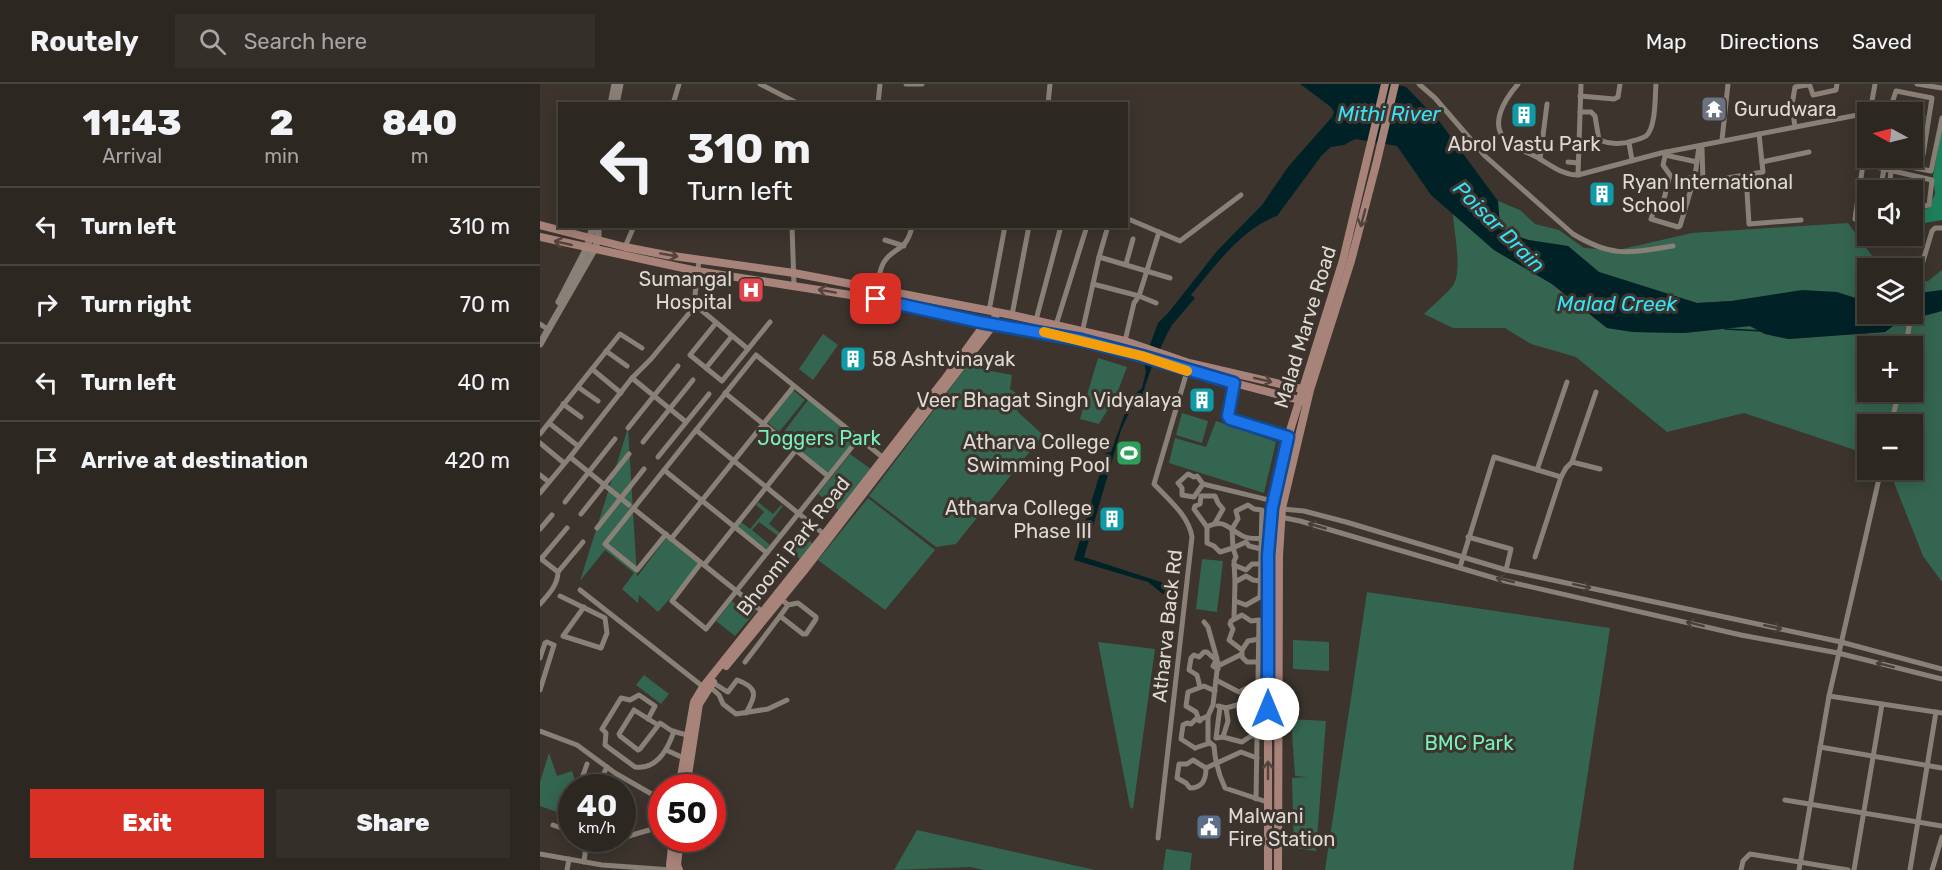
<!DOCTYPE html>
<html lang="en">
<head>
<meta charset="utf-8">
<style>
  body { margin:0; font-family:Rubik,sans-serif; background:#352f2a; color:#f1f3f6; height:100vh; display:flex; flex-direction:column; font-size:22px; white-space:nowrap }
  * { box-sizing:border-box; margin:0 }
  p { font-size:20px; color:#a7a5a5 }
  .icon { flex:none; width:33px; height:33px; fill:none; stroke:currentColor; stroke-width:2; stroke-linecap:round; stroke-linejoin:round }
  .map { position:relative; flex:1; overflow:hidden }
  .side { display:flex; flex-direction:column; background:#2d2722; width:540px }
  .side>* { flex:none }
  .hud { position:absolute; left:18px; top:18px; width:570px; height:126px; border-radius:0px; box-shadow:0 3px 15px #0003,0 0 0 2px #484440; background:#2d2722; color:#f1f3f6; overflow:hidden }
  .needle { width:39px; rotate:277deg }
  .tools { position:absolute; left:1317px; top:18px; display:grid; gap:12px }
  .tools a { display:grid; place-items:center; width:66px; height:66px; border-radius:0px; background:#2d2722; box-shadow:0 3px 15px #0003,0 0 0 2px #484440; font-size:30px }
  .speed { position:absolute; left:18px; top:690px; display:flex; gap:12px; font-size:30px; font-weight:700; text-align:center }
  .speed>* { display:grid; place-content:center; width:78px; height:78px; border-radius:50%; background:#2d2722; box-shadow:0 3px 15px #0003,0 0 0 2px #484440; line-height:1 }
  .speed small { font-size:15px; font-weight:400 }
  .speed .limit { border:9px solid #d22; background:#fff; color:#111 }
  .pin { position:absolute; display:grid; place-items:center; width:51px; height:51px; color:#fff; margin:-26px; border-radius:12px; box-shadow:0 3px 9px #0006 }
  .me { position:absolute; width:66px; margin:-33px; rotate:0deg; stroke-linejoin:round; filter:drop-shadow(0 0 4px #0008) }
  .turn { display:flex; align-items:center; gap:21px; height:126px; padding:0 30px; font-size:27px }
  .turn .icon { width:78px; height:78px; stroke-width:2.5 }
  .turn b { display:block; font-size:42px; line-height:51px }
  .eta { display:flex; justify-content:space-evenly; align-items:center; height:102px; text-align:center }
  .eta b { font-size:36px; font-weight:800; line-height:42px }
  .cta { display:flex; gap:12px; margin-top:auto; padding:12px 30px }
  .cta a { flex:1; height:69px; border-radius:0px; background:#d93025; color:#fff; font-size:24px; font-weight:800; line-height:69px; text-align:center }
  .cta a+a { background:#352f2a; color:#f1f3f6 }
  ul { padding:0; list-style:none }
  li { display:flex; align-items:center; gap:18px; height:78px; padding:0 30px; border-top:2px solid #484440 }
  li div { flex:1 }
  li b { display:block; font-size:22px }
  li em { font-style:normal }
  header { display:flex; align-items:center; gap:36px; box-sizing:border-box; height:84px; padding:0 30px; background:#2d2722; border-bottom:2px solid #484440 }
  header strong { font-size:28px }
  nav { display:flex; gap:33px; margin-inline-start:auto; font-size:21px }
  .search { width:420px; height:54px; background:#352f2a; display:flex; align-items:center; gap:15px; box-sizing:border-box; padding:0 21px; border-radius:0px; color:#a7a5a5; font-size:22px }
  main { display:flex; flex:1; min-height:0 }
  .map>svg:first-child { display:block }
  .green { fill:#346550; fill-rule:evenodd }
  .forest { fill:#1e815d }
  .water { fill:#002227 }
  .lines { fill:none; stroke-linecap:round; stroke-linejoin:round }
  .stream { stroke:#002227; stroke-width:1.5 }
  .minor { stroke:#898077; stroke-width:5 }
  .tertiary { stroke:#898077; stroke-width:7 }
  .secondary { stroke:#a88379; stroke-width:8 }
  .oneway { stroke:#52443c }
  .oneway2 { stroke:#483f38 }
  .route-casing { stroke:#114b97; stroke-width:15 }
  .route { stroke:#1a73e8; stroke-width:10 }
  .slow { stroke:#f59e0b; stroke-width:10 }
  .labels { text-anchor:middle; stroke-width:6; stroke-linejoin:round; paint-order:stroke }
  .poi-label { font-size:20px; fill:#ded9d4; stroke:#3c342d; text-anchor:start }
  .street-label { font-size:20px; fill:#ded9d4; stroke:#3c342d }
  .park-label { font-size:20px; fill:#75f2bd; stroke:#3c342d }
  .water-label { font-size:21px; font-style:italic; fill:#34e2f9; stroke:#3c342d }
</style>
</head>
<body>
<header>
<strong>Routely</strong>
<div class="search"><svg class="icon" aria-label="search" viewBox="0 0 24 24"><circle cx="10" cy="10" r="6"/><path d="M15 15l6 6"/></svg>Search here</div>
<nav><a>Map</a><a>Directions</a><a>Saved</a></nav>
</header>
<main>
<section class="side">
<div class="eta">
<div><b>11:43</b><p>Arrival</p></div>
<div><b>2</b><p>min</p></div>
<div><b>840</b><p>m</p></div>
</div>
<ul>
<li><svg class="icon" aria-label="left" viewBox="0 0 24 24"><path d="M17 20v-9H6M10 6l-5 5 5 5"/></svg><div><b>Turn left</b></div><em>310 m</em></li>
<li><svg class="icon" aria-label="right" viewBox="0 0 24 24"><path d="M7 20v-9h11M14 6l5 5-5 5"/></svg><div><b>Turn right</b></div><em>70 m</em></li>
<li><svg class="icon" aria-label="left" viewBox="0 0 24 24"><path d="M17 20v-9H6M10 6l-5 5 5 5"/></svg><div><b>Turn left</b></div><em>40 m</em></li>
<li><svg class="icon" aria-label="arrive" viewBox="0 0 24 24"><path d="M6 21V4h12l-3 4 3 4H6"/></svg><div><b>Arrive at destination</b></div><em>420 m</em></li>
</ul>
<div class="cta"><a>Exit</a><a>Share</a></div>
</section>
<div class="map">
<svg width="1402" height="786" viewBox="0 0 1402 786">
  <rect width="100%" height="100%" fill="#3c342d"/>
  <g class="green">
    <polygon points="958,117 980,126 995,140 1019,146 1044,164 1078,166 1152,149 1308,139 1341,184 1328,184 1327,218 1325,217 1191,217 1157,219 1059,188 1028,162 989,157 973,151 960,143"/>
    <path d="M913,130L954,166L1012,200L1067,244L1093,248L1144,249L1210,242L1225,250L1249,255L1345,248L1357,239L1402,227V498L1383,472L1349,386H1372V340H1328L1327,370L1204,329L1127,348L1036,273L991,260L965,244H913L884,230C890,224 912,205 914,200C922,183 914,149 913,130ZM1328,262H1372V308H1328Z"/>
    <polygon points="1402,186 1402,206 1373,210 1373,198 1388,197"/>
    <polygon points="283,250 298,261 273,296 259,285"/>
    <polygon points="433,274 450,287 472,291 470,305 486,316 477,327 503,351 416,460 396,463 329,412"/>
    <polygon points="558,274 587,283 576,312 559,340 540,335"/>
    <polygon points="253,306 265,316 239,348 228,339"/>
    <polygon points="268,316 317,353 287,391 240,353"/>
    <polygon points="642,329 668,337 662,359 636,351"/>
    <polygon points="676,337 736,358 724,409 629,379 635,354 666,363"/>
    <polygon points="88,344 97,493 126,454 161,479 118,528 99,511 98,519 82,505 94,489 65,466 40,497"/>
    <polygon points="310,370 331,385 299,426 278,410"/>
    <polygon points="328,414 395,466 345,526 278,476"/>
    <polygon points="218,418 233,430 241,421 243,422 229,440 240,449 238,452 219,438 212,446 230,461 227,465 198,443 201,438 210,445 224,428 216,421"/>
    <polygon points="266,453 273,460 260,475 247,464 253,457 259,461"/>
    <polygon points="662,475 683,477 677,528 656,525"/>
    <polygon points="827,508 1070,544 1033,786 785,786"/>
    <polygon points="192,517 202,526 208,520 216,527 195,552 176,537"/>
    <polygon points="753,556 789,558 789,587 753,585"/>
    <polygon points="558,558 615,565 593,725 590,723"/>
    <polygon points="104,591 129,610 121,620 96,601"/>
    <polygon points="751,635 786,637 776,767 754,764 752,694 767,693 755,692"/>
    <polygon points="9,669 17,692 32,687 37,703 32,704 31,733 0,722 0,698"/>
    <polygon points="377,746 555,786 444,786 430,783 354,786"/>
    <polygon points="626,765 652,769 650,786 623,786"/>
  </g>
  <polygon class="forest" points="1402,42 1402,136 1373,141 1372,126 1389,124 1395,110 1393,92"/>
  <path class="water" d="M760,0H854L866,3L899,37L958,117L960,143L973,151L989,156L1028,162L1059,188L1157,219L1191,217L1262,206L1297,208L1325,217L1327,218L1328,230H1372L1373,210L1402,206V227L1357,239L1345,248L1248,255L1225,250L1210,242L1144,249L1093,248L1067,244L1012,200L954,166L891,111L857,62L815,55L804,61L791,63L782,71L737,132C701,145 675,182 651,211L655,214L632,241L626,252L611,285L599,320L590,327L581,346L544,473L633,502L630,532H626L628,514L608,498L534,476L566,369L571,368L590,315L602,304L606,288L604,277L618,239L629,228L677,167L722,121L748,83L792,33L794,28L791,23Z"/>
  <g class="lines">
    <polyline class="stream" points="1185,245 1223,247"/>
    <g class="minor">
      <polyline points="220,0 259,20"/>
      <polyline points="366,0 382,0"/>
      <path d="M879,0L895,14L945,72L1033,150C1073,174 1089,169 1133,162"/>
      <path d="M978,0C965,15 948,41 967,57C975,65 990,69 1000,75C1012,82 1023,91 1038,91"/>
      <polyline points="1041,0 1038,91 1121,69 1328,29"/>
      <polyline points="1377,0 1402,4"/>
      <polyline points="1040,12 1074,15 1078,13 1080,0"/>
      <polyline points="1332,19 1351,22 1356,7 1392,14 1383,71 1372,70"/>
      <polyline points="133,20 139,0"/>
      <polyline points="338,20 340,0"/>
      <polyline points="508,20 510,0"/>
      <path d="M1040,28H1051L1055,32L1059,56C1069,60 1082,61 1092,57C1096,56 1103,54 1106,52C1116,44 1115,12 1116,0"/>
      <polyline points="1330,28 1335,0"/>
      <polyline points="1359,28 1370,25 1383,33 1379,53 1372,55"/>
      <polyline points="1255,43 1252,21 1255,3 1267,1 1270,2 1273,11 1296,6 1297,0"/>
      <polyline points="1182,56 1188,0"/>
      <polyline points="1089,59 1092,76"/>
      <polyline points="1162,64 1163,98 1223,88 1219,50"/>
      <polyline points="1126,68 1123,81 1130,91 1123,119 1115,123 1111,135 1138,143 1140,142 1155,92 1159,62"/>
      <polyline points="1125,71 1157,78"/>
      <polyline points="1323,74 1391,87 1402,34"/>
      <polyline points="1000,75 1007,20"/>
      <polyline points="1028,78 1038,79"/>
      <polyline points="1222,78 1269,68"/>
      <polyline points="1323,80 1392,96 1389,121 1372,124"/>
      <polyline points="1351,86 1350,98 1380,103 1379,111 1372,113"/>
      <polyline points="1206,91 1209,140 1261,136"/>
      <polyline points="1151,104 1145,100 1146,95 1155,92"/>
      <polyline points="1340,106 1344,85"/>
      <polyline points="1144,129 1139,125 1140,120 1147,119"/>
      <polyline points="1316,129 1328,128"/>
      <polyline points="586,134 640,157 701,111"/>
      <polyline points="1315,135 1328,46"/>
      <polyline points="252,142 254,201"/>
      <polyline points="345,156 364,162"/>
      <polyline points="85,163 94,142"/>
      <polyline points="559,173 630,194"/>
      <polyline points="586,180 593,155"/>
      <polyline points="553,200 599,212 616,219"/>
      <path d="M336,215C337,204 338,188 344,178C354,162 367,168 372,142"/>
      <polyline points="154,220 208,265"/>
      <polyline points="1372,223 1378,194 1392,147 1395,144 1402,144"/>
      <polyline points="449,227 465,142"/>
      <polyline points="472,231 489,142"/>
      <polyline points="496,236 521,142"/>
      <polyline points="176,239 150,271 182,297 230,238"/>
      <polyline points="0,240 9,246"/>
      <polyline points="516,241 547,142"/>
      <polyline points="542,249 559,173 568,142"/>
      <polyline points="585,257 594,219 599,212 619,148"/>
      <polyline points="1366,262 1371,230"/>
      <polyline points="66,267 87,282"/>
      <polyline points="166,284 192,252"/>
      <polyline points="52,285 81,309"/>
      <polyline points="92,294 111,275 151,227 154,220 159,176"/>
      <polyline points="694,299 688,332 690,335 748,353"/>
      <polyline points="38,303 58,317"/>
      <polyline points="185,309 288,392"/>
      <polyline points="23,320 41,333"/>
      <polyline points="9,339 38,362"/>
      <polyline points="1351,340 1359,308"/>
      <polyline points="88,344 138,282"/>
      <polyline points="156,346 285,451"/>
      <polyline points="0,350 80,250 102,264"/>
      <polyline points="103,358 153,296"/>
      <polyline points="0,359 24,379"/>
      <polyline points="30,373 92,294 146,338"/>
      <polyline points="118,373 169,310"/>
      <polyline points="1032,378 1056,308"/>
      <polyline points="124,386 227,469"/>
      <polyline points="997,386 1027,298"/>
      <polyline points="0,391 9,398"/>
      <polyline points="663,400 654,413 642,411 642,404 638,399 648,390 654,393 657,392 663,400 733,417"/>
      <polyline points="0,409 30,373 89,421"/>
      <polyline points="25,418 75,355"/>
      <polyline points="732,424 764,427 806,438 966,486 1301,558 1402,585"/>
      <polyline points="94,425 224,529"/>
      <polyline points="41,430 89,370"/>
      <polyline points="740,433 760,437 961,496 1201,551 1298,569 1402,595"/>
      <polyline points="667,443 654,425 655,422 660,420 661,412 675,412 678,419 683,425 675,439"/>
      <polyline points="57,444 104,385"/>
      <polyline points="0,445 12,431"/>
      <polyline points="126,450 97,486 65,460 216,271 346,376"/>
      <polyline points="928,453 971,465 966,486"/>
      <polyline points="131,455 254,302"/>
      <polyline points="995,473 1021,393"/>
      <path d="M0,474L18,488C18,501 8,511 0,520"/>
      <polyline points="1,475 27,444"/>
      <polyline points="161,479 132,517 166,545 319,354"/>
      <polyline points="164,481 256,366"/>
      <polyline points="694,481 706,486 712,480 721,480"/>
      <polyline points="920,483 954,373 1021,393 1026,384 1032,378 1060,385"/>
      <polyline points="18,488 43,458"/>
      <polyline points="695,498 694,477 696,473 693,464 706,458 709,462 721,465"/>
      <polyline points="40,506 166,605"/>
      <polyline points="20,512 65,534 67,549 61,564 23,552 44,523"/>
      <polyline points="240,514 248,521 258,519 276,533 276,535 266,550 263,550 240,532 248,521"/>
      <path d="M695,517L706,521L720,513C721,484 721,455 722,426L714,425L708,421L696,427L698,435L692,445L693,464L680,468L674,462L667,459V443C686,433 689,447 705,453C713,456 722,454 729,454"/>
      <polyline points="694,535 695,498 706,492 713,496 720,497"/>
      <polyline points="664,538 668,543 677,575 673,582 678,585"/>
      <polyline points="702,566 708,557 719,555"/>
      <polyline points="702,572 702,566 689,556 693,545 690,540 691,537 702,531 711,537 719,536 716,715"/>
      <polyline points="0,574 5,559 7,558 14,561 0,606"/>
      <polyline points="205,578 240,532"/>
      <polyline points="678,582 700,571 707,578 728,578"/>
      <polyline points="676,596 699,608 709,603 718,602"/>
      <path d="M172,598L186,607L188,608L197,596C219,604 216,612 206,629"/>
      <polyline points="168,601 179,611 183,620 196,630 228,625 247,616"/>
      <path d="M660,603L657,591L649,586L651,574L654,571L659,573L664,568H667L678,578L673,621L668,632V657L674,662C675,678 678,689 685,704L727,718"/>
      <polyline points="1289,612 1402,629"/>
      <polyline points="678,622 686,624 704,619 711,625 717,626"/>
      <polyline points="680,623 676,654 683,653 702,658 711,652 717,652"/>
      <polyline points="668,632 659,636 656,628 646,622 648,608 664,602 675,607"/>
      <path d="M108,635L115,622L99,611L90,616L81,614L62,645L66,649L65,661L95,683C117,686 128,665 134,647"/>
      <polyline points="118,641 94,626 79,650 80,652 98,666 100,665 120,639 132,647 151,652"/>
      <polyline points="0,647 37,661 75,689 122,716"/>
      <polyline points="683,653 688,637 686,624"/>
      <polyline points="1280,663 1402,684"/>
      <polyline points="655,664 641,655 643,641 647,639 651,640 656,635 660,637"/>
      <polyline points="655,664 670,659"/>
      <polyline points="126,666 146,675"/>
      <path d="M653,676L666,684C666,695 663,704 650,704L646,699L637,694L639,680H647Z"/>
      <polyline points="666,684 701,668 717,674"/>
      <polyline points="61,695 67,683"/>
      <polyline points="40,704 40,700 47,680"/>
      <polyline points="1245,716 1402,742"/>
      <polyline points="13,741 32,748"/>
      <polyline points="82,754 116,744 122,745"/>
      <path d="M618,754L652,453C649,432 629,416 614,400L648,284"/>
      <polyline points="0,770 62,781 132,786"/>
      <polyline points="44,778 47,754"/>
      <polyline points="27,786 29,775"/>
      <polyline points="1201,786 1203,777 1210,770 1308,786"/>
      <polyline points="1259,786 1289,612 1341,386"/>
      <polyline points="1314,786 1342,620"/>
      <polyline points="1370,786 1396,628"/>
      <polyline points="1392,786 1402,753"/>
    </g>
    <g class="tertiary">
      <polyline points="71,20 75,0"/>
      <polyline points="76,20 80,0"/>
      <polyline points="19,218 47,164 53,142"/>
      <polyline points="0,260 54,166 58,156 58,142"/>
    </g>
    <g class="secondary">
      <polyline points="0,141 85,163 126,171 254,189 472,231 585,257 649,279 766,306"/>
      <polyline points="0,153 157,187 336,215 440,238 510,249 602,272 648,287 763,317"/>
      <polyline points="186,582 263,488 454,240 456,229"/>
      <polyline points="139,704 154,618 163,603 284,451 404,296 447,237"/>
      <polyline points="146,704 159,620 173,598"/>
      <polyline points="132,786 130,781 133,754"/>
      <polyline points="139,786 137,781 140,754"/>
      <polyline points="728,786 728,471 732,424 748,353 803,176 845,0"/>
      <polyline points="738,786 739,472 742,424 770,306 811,177 837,77 855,0"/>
    </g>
  </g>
  <defs><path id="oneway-shaft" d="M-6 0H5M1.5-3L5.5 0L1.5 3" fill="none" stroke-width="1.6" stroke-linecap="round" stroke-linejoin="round" transform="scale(1.5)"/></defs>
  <g class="oneway">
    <use href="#oneway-shaft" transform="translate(823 134) rotate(105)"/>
    <use href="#oneway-shaft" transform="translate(23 159) rotate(-167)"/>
    <use href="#oneway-shaft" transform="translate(129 171) rotate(10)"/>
    <use href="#oneway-shaft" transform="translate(287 207) rotate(-170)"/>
    <use href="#oneway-shaft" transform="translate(723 296) rotate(13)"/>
    <use href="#oneway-shaft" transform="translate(728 686) rotate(-90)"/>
  </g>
  <g class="oneway2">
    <use href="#oneway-shaft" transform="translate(777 442) rotate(-164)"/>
    <use href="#oneway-shaft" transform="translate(965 496) rotate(-166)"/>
    <use href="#oneway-shaft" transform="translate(1042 502) rotate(12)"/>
    <use href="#oneway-shaft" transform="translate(1155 540) rotate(-166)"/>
    <use href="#oneway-shaft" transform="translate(1233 543) rotate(12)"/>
    <use href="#oneway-shaft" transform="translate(1345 581) rotate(-166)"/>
  </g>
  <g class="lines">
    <defs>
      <polyline id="route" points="336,215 440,238 541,256 602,272 694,299 688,332 690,335 748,353 732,424 728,471 728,625"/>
    </defs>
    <use href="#route" class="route-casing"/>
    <use href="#route" class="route"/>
    <polyline class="slow" points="504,248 602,272 647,287"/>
  </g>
  <defs>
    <symbol id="temple-square" viewBox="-11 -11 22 22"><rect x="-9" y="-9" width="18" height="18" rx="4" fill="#6b7280" stroke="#3c342d"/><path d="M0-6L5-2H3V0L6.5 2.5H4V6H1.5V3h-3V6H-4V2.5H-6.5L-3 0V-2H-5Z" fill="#fff"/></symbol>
    <symbol id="building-square" viewBox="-11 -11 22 22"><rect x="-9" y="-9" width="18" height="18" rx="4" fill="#0f9aa8" stroke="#3c342d"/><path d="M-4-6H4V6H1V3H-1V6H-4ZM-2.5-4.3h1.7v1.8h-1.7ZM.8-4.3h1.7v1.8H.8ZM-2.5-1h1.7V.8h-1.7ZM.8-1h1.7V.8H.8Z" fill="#fff"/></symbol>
    <symbol id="hospital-square" viewBox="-11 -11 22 22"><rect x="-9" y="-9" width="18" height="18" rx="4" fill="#e0444e" stroke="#3c342d"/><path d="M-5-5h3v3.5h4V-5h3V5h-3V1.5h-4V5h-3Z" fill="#fff"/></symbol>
    <symbol id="stadium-square" viewBox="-11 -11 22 22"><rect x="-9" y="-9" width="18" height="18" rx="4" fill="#2e9e5b" stroke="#3c342d"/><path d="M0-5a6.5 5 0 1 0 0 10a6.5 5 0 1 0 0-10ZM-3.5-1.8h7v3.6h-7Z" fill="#fff"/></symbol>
    <symbol id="civic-square" viewBox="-11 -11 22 22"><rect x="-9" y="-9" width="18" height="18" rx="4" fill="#5c6f8a" stroke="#3c342d"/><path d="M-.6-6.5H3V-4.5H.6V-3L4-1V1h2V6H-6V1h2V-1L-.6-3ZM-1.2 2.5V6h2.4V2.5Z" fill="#fff"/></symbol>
  </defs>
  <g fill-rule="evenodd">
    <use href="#temple-square" x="1159" y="10" width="30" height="30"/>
    <use href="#building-square" x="969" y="16" width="30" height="30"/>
    <use href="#building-square" x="1047" y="95" width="30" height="30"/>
    <use href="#hospital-square" x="196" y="191" width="30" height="30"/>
    <use href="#building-square" x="298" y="260" width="30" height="30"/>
    <use href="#building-square" x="647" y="301" width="30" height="30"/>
    <use href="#stadium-square" x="574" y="354" width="30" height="30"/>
    <use href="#building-square" x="557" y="420" width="30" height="30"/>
    <use href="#civic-square" x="654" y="728" width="30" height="30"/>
  </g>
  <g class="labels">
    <g class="poi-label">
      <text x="1194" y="32">Gurudwara</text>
      <text x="984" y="67" text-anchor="middle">Abrol Vastu Park</text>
      <text x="1082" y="105">Ryan International<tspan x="1082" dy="23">School</tspan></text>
      <text x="192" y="202" text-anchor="end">Sumangal<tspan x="192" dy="23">Hospital</tspan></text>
      <text x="332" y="282">58 Ashtvinayak</text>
      <text x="642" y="323" text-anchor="end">Veer Bhagat Singh Vidyalaya</text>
      <text x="570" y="365" text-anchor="end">Atharva College<tspan x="570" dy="23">Swimming Pool</tspan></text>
      <text x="552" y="431" text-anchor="end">Atharva College<tspan x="552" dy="23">Phase III</tspan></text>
      <text x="688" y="739">Malwani<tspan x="688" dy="23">Fire Station</tspan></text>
    </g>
    <g class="street-label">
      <text transform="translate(765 243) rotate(-73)" y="7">Malad Marve Road</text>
      <text transform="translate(253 462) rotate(-52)" y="7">Bhoomi Park Road</text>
      <text transform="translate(627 542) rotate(-84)" y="7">Atharva Back Rd</text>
    </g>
    <g class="park-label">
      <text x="279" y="361">Joggers Park</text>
      <text x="929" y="666">BMC Park</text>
    </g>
    <g class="water-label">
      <text x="849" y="37">Mithi River</text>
      <text transform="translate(959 143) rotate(45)" y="7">Poisar Drain</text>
      <text x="1077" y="227">Malad Creek</text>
    </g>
  </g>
</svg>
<div class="tools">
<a><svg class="needle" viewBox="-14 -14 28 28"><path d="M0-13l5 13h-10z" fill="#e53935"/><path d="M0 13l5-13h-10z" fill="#a7a5a5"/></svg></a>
<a><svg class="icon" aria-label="sound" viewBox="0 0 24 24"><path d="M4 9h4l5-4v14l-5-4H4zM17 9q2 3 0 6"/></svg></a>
<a><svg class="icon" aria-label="layers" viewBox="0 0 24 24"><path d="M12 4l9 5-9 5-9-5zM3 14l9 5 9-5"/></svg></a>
<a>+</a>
<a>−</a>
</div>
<div class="speed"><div>40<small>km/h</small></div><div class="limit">50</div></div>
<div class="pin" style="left:336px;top:215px;background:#d93025"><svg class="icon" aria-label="arrive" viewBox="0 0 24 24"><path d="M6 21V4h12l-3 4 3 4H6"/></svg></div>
<svg class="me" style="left:728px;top:625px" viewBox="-20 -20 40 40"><circle r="19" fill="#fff"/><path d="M0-13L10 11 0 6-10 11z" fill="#1a73e8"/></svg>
<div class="hud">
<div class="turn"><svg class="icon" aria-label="left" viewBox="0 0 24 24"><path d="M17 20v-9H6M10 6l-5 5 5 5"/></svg><div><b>310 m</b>Turn left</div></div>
</div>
</div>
</main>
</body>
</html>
